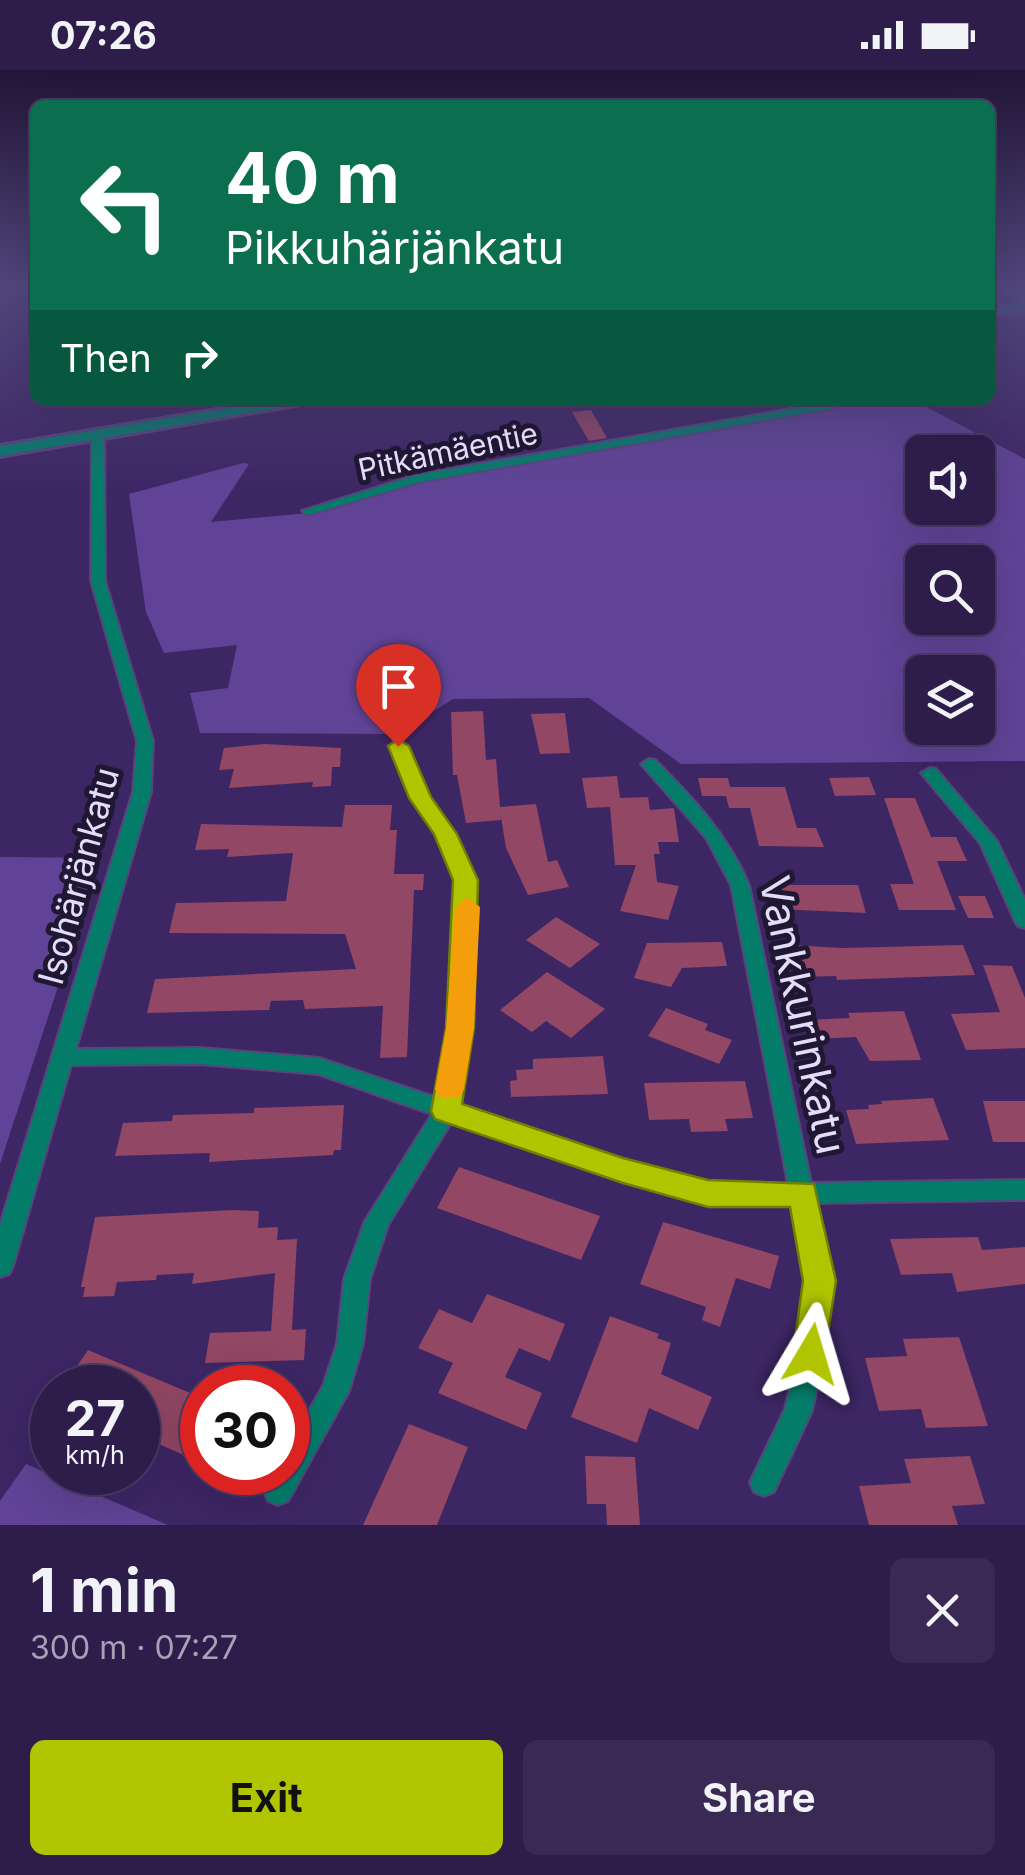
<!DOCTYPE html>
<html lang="en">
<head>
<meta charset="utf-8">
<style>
  body { margin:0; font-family:Inter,sans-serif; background:#3a2955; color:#f1f3f6; height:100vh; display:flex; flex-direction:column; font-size:38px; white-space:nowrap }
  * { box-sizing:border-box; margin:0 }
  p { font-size:32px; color:#a7a1b5 }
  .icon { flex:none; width:55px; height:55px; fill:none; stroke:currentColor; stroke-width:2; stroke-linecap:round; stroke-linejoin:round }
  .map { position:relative; height:1455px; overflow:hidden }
  .side { display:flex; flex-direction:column; background:#2e1c4b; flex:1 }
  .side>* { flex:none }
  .guide { position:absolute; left:30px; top:30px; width:965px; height:305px; border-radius:15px; box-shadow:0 10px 40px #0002,0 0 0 2px #493a63; background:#0b6e4f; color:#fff; overflow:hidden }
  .controls { position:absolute; left:905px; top:365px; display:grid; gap:20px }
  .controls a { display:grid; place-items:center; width:90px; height:90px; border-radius:15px; background:#2e1c4b; box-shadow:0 10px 40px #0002,0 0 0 2px #493a63; font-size:50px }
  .speed { position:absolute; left:30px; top:1295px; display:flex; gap:20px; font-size:50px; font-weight:700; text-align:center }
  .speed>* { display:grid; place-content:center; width:130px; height:130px; border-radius:50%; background:#2e1c4b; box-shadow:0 10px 40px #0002,0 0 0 2px #493a63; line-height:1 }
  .speed small { font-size:25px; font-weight:400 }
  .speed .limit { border:15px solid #d22; background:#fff; color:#111 }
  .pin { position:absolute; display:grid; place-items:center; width:85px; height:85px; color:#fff; margin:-102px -42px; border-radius:50% 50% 50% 0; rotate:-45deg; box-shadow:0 0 10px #0007 }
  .pin .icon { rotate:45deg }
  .me { position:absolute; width:110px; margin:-55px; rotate:7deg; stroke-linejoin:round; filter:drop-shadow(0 0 8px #0008) }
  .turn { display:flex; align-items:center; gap:35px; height:210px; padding:0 30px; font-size:45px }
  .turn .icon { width:130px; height:130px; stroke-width:2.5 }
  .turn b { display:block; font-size:70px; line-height:85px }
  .then { display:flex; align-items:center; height:95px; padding:0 30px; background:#0003; gap:20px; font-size:38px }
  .round { display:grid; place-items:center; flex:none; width:105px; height:105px; border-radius:15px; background:#3a2955 }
  .summary { display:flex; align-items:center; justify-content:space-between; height:170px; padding:0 30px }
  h1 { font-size:60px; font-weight:700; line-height:75px }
  .action { display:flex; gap:20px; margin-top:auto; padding:20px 30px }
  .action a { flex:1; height:115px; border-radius:15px; background:#b0c500; color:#111; font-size:40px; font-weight:700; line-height:115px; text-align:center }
  .action a+a { background:#3a2955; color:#f1f3f6 }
  .status { display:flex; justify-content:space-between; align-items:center; height:70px; padding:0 50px; background:#2e1c4b; direction:ltr }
  .status svg { height:28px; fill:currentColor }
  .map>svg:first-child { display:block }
  .green { fill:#604396; fill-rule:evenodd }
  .building { fill:#924764 }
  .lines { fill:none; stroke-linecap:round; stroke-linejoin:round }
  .minor-casing { stroke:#58437c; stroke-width:4 }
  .tertiary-casing { stroke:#58437c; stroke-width:6 }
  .minor { fill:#037d6a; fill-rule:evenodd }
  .tertiary { fill:#037d6a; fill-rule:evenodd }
  .route { fill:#b0c500; stroke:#728000; stroke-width:2.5 }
  .slow { fill:#f59e0b }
  .labels { text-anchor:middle; stroke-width:10; stroke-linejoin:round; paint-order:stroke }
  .far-street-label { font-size:30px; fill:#e4dcfb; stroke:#201733 }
  .street-label { font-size:35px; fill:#e4dcfb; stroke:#201733 }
  .near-street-label { font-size:42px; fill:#e4dcfb; stroke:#201733 }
</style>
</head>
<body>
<div class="status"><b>07:26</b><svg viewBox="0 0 49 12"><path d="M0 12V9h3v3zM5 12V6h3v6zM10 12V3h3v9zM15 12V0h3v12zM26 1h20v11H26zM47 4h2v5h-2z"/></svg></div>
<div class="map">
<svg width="1025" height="1455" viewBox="0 0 1025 1455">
  <rect width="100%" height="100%" fill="#3d2664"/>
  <g class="green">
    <path d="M846,330H913L1025,389V691L681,694L589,628L453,629L397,664L200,663L190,623L228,618L237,575L164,583L146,542L129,424L243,393L249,394L211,452L320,442L418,413L851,335ZM922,382H978V438H922ZM922,492H978V548H922ZM922,602H978V658H922Z"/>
    <polygon points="0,787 100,788 0,1094"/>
    <polygon points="26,1394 168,1455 0,1455 0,1431"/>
  </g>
  <g class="building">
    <polygon points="591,340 607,368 589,371 572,342"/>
    <polygon points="483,641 486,690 496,689 500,737 536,734 548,792 557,790 569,817 528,825 506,778 500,741 501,750 466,753 457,705 453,705 451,642"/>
    <polygon points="565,643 570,683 540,684 531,644"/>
    <polygon points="264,674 341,678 340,697 332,697 331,716 312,717 313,712 229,718 234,699 219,700 224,678"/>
    <polygon points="617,706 620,728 648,727 650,740 674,738 679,772 658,772 660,784 654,784 657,812 679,816 668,850 620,841 636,795 615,795 610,737 587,738 582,708"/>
    <polygon points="869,707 876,725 835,726 829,708"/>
    <polygon points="698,708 728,708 730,717 785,717 797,758 816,758 824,777 759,776 750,738 729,738 726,726 702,726"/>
    <polygon points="884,728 915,728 931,767 956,767 967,791 937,791 956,840 899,840 890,814 914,814"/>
    <polygon points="345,735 392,735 390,760 397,760 394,804 424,804 423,820 414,820 407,987 380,988 383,936 305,939 303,930 271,931 269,940 147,943 155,909 356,899 345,864 169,863 176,833 286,831 293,783 227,787 229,779 195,780 201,754 342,757"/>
    <polygon points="770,815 858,815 866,843 776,839"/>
    <polygon points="958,826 985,826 994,848 968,848"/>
    <polygon points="556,847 600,874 570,898 526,870"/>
    <polygon points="722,872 727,896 682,898 671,917 634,908 647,873"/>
    <polygon points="791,875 841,878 963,875 975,905 837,910 836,906 800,907"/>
    <polygon points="983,895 1012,896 1025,928 1025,978 966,980 951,944 1000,942"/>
    <polygon points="547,902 605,939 571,968 546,951 532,962 500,940"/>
    <polygon points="666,938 708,954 705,960 732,970 719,994 648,966"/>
    <polygon points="904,941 921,990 870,991 856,967 815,969 808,950 850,948 848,943"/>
    <polygon points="603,986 608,1024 511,1027 510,1011 517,1010 516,1000 533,999 533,989"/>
    <polygon points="745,1011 753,1048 725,1049 728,1061 691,1062 689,1049 649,1050 644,1013"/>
    <polygon points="933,1028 949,1070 856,1074 846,1040 869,1039 868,1035 882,1034 881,1031"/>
    <polygon points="983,1031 1025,1031 1025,1072 993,1072"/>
    <polygon points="344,1035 341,1080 334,1080 333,1085 209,1092 210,1083 115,1086 123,1053 172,1051 173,1045 254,1043 254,1038"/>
    <polygon points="459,1097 600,1146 581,1190 437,1138"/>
    <polygon points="233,1140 259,1141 258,1158 278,1157 277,1170 297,1169 292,1260 306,1259 304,1290 205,1293 210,1263 271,1261 275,1203 192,1214 194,1203 157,1205 156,1210 117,1212 114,1226 83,1227 85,1217 81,1217 95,1147"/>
    <polygon points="663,1152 779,1186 770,1219 736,1208 720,1257 702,1250 706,1237 640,1214"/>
    <polygon points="978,1167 982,1180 1025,1177 1025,1214 957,1222 952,1203 901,1205 890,1169"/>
    <polygon points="487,1224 565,1254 550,1291 519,1278 505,1307 542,1323 526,1360 438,1323 453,1293 418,1278 439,1239 472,1253"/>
    <polygon points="610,1246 659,1264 657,1268 671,1273 661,1304 712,1327 698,1360 649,1338 637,1373 571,1347"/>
    <polygon points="959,1267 988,1356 926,1358 921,1339 879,1341 865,1288 907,1286 903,1269"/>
    <polygon points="88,1280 202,1328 202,1393 138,1365 138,1318 62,1318"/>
    <polygon points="409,1354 468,1377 437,1455 363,1455"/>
    <polygon points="585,1386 635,1387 640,1455 607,1455 606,1434 587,1434"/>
    <polygon points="970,1386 985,1434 952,1436 958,1455 869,1455 859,1416 911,1413 904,1389"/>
  </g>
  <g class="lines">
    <defs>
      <g id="minor">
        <polygon points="827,330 837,330 834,338 419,412 308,445 302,441 417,405 825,333"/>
        <path d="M98,365L104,368L105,511L153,671L151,722L76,979L200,978L319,988L437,1028L449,958L456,810L436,765L411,728L391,676L399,671L407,676L429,728L454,764L474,810L471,958L458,1035L623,1091L708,1114L788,1113L731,815L706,768L641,694L649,689L655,690C693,728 728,765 749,815L811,1113L1025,1110V1130L815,1133L832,1211L824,1284L812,1341L774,1422L764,1426L754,1422L750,1412L785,1339L798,1284L806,1211L791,1133L708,1134L623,1111L452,1051L388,1155L370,1209L363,1274L349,1321L288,1431L278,1435L268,1431L264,1421L273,1402H288V1377L323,1316L337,1274L344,1209L365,1151L432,1044L318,1004L200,994L71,995L13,1196L9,1204L0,1207V1155L133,722L137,671L91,511L92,368Z"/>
        <polygon points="930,698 936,699 997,771 1025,830 1025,858 1018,856 1015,851 980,773 921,703"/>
      </g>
      <g id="tertiary">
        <polygon points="998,217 1014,217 1025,222 1025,230"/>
        <polygon points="1025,232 1025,240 990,246 990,238"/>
        <polygon points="276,330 308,330 301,334 0,386 0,376"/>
      </g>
    </defs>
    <use href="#minor" class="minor-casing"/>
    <use href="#tertiary" class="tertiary-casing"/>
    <use href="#minor" class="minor"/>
    <use href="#tertiary" class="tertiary"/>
  </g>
  <linearGradient id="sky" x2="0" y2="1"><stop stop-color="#221537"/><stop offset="0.52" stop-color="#51477d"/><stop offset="1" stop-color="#51477d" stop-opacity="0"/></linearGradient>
  <rect width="1025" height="420" fill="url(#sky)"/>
  <polygon class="route" points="398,669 409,676 431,727 457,764 478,810 474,958 462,1034 623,1088 708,1110 814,1114 836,1211 823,1295 811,1300 799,1295 793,1284 803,1211 790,1137 708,1137 623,1113 435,1049 431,1041 446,958 453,810 434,764 409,728 388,676"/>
  <polygon class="slow" points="467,828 480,837 474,958 464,1019 460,1027 439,1027 435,1019 446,958 455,837"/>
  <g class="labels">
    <g class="far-street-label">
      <text transform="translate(448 382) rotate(-12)" y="10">Pitkämäentie</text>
    </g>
    <g class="street-label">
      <text transform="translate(79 806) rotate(-75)" y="12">Isohärjänkatu</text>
    </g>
    <g class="near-street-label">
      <text transform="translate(803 945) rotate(78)" y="15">Vankkurinkatu</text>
    </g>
  </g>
</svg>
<div class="controls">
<a><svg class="icon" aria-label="sound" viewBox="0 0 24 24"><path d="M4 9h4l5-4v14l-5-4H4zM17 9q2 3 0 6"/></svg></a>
<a><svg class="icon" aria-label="search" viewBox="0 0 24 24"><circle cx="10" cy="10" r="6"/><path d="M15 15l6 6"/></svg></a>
<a><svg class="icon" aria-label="layers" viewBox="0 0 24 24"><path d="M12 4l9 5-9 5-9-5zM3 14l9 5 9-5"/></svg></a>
</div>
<div class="speed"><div>27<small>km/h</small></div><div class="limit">30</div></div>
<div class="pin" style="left:398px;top:676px;background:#d93025"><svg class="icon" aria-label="arrive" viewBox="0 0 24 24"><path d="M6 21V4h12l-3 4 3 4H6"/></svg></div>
<svg class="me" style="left:811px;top:1284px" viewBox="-20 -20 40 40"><path d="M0-17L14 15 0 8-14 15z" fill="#b0c500" stroke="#fff" stroke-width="4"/></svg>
<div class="guide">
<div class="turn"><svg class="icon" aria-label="left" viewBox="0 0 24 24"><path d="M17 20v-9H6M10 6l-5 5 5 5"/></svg><div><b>40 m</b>Pikkuhärjänkatu</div></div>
<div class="then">Then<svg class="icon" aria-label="right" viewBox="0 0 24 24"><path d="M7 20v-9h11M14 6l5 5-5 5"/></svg></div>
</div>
</div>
<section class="side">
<div class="summary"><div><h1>1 min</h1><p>300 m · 07:27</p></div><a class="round"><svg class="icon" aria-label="close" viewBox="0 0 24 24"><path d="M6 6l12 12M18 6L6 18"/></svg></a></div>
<div class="action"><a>Exit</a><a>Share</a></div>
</section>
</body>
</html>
